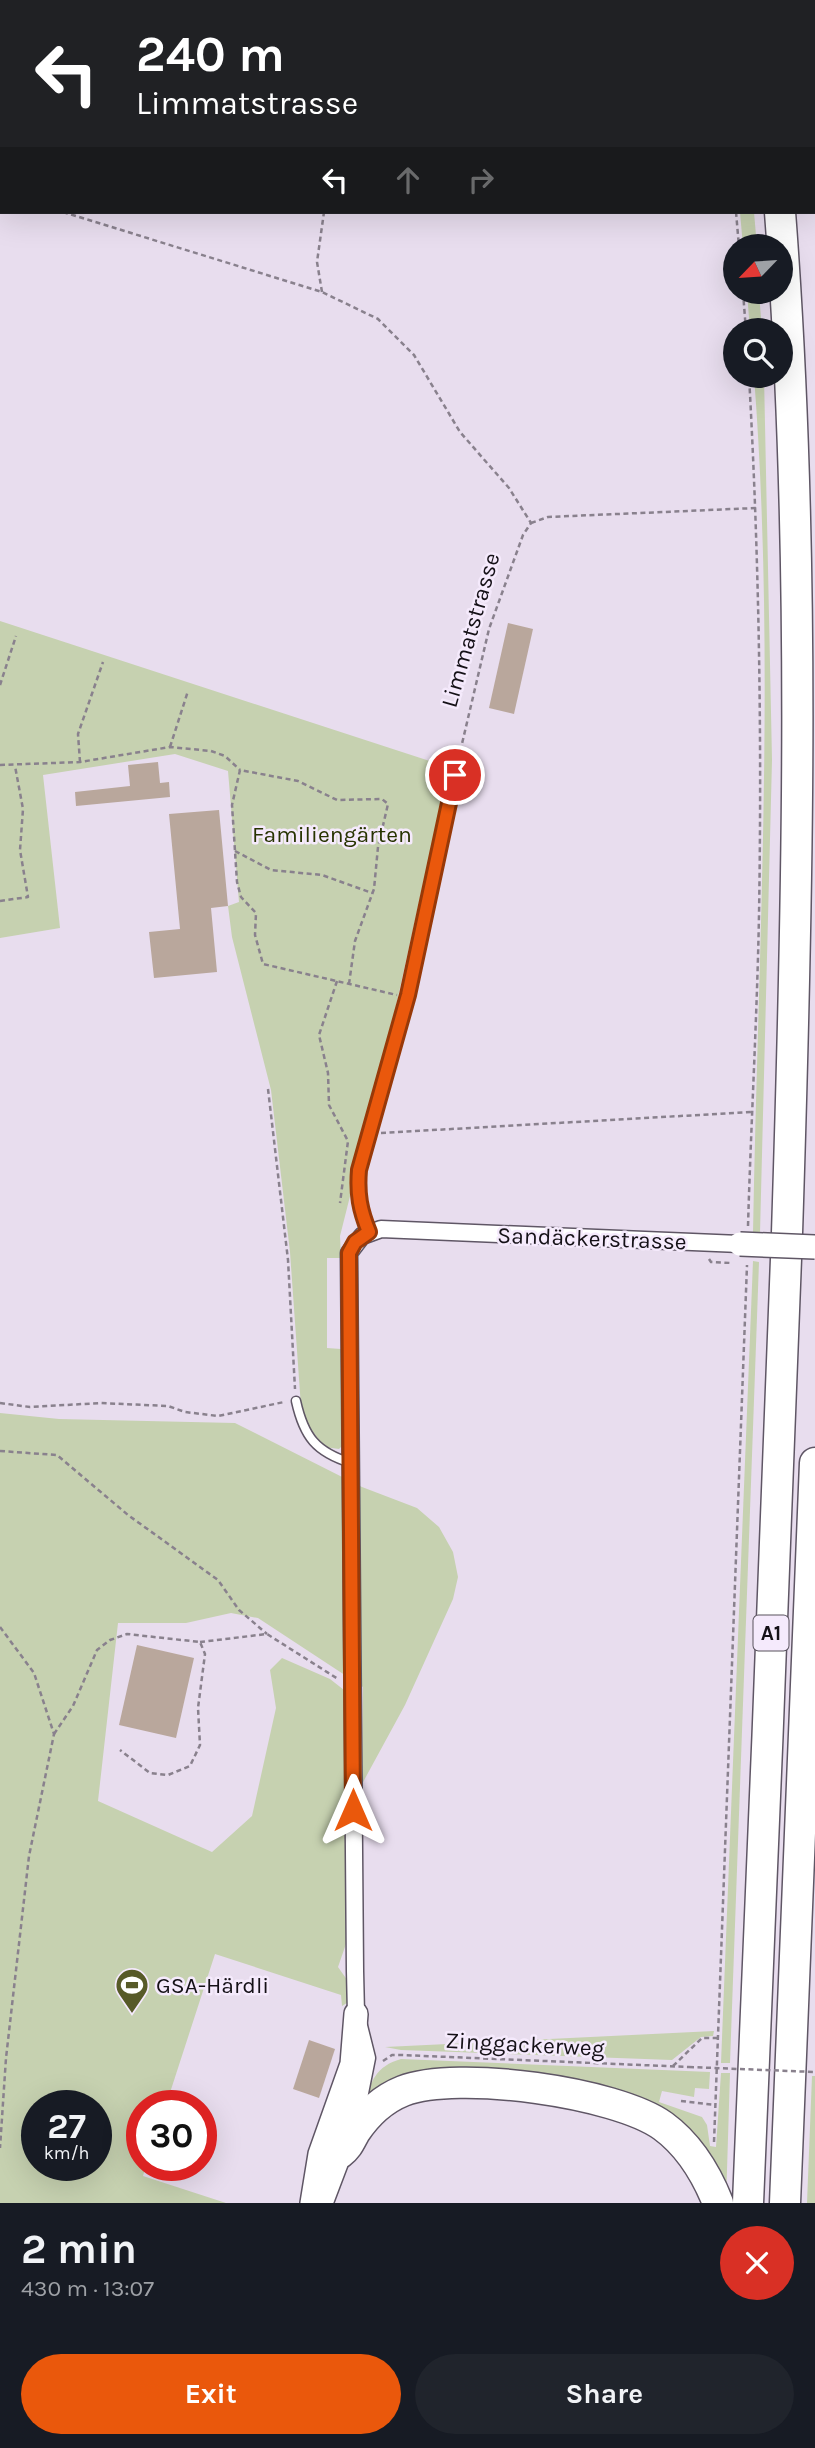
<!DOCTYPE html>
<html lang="en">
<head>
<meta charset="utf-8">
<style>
  body { margin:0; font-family:Karla,sans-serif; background:#20242c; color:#f1f3f6; height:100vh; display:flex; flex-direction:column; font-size:26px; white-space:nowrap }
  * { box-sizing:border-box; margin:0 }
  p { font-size:23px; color:#9ea1a6 }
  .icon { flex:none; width:38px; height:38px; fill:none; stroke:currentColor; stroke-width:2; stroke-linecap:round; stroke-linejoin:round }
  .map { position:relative; height:2203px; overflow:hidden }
  .details { display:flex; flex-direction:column; background:#171b24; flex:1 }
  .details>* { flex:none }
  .hud { position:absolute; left:0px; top:0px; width:816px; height:214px; box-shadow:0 7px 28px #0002; background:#202124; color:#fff; overflow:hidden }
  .needle { width:46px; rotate:245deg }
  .tools { position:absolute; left:723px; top:234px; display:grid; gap:14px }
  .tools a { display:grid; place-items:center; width:70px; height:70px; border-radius:50%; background:#171b24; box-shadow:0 7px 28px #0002; font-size:35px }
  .speed { position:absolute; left:21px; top:2090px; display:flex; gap:14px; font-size:35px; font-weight:700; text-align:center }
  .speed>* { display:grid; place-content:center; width:91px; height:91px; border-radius:50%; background:#171b24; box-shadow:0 7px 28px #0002; line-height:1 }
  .speed small { font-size:18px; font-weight:400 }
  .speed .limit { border:10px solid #d22; background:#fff; color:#111 }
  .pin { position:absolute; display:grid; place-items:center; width:60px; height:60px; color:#fff; margin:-30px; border:4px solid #fff; border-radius:50%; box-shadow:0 2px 7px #0007 }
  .me { position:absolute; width:77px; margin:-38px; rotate:0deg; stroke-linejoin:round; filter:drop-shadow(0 0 5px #0008) }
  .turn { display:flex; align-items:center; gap:24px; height:147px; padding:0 21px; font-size:32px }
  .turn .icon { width:91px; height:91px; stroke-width:2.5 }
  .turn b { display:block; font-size:49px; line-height:60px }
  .lanes { display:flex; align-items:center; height:66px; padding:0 21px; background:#0003; justify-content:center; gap:35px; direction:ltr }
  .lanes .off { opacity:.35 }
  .round { display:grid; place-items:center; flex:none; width:74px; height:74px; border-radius:37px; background:#20242c }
  .overview { display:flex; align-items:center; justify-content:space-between; height:119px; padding:0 21px }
  h1 { font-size:42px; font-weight:700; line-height:52px }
  .button { display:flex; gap:14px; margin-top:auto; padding:14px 21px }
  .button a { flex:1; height:80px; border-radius:42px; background:#ea580c; color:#fff; font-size:28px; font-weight:700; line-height:80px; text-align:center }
  .button a+a { background:#20242c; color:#f1f3f6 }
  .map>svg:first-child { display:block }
  .green { fill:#c6d1b0; fill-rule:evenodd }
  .building { fill:#b9a79c }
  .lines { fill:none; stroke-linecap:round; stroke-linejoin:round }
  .lane-casing { stroke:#5f5665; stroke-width:11 }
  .street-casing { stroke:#5f5665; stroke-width:19 }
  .secondary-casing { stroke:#5f5665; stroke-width:26 }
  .highway-casing { stroke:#5f5665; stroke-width:33 }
  .path { stroke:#89818d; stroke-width:2.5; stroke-dasharray:5 3.5; stroke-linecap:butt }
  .lane { stroke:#fff; stroke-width:8 }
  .street { stroke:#fff; stroke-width:16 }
  .secondary { stroke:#fff; stroke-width:23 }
  .highway { stroke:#fff; stroke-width:30 }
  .secondary-bridge-casing { stroke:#5f5665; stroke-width:26; stroke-linecap:butt }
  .path-bridge { stroke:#89818d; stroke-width:2.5; stroke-dasharray:5 3.5; stroke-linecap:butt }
  .secondary-bridge { stroke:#fff; stroke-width:23 }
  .route-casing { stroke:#983908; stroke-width:18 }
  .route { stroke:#ea580c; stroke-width:12 }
  .labels { text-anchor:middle; stroke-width:5; stroke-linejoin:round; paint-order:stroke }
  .shield { fill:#f5eafc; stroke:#58525c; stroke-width:2 }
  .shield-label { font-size:21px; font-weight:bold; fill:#151117 }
  .street-label { font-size:23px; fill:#151117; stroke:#f5eafc }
  .park-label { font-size:23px; fill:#273301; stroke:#f5eafc }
  .poi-label { font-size:23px; fill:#151117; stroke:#f5eafc; text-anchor:start }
</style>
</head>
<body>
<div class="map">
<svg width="815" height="2203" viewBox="0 0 815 2203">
  <rect width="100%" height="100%" fill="#e8ddee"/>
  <g class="green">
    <polygon points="740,212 754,212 757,247 743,247"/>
    <polygon points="747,292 759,292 762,331 750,331"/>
    <path d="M754,376H764L772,760L760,1233H753C758,947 776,662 754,376Z"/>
    <polygon points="0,621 445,766 443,794 382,1069 340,1236 341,1258 327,1258 327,1348 341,1349 343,1445 339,1449 324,1447 305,1421 301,1407 290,1252 271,1090 232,937 228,906 239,902 228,771 175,754 43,775 60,928 0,938"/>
    <polygon points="753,1261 759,1262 730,2063 721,2063"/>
    <path d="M0,1413L59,1419L235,1423L362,1487L417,1508L439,1527L453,1552L458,1577L453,1599L405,1705L362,1784L363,1687L258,1618L231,1613L186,1623H118L98,1801L212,1852L252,1816L276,1708L270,1670L282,1658L330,1679L344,1690L347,1941L338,1967L350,1984V2001L342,2006L341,1995L215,1954L166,2105H142V2165H146L143,2176L226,2203H0ZM37,2105H96V2165H37Z"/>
    <polygon points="714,2031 713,2036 701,2037 672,2060 401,2050 385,2047"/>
    <path d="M401,2059L710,2072L709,2089L695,2088L694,2097L662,2091L659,2102L702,2117L707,2125L710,2146L716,2147L721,2073H730L726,2203L710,2170L578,2089L365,2104C370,2082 376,2066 401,2059Z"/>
    <polygon points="812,2076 815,2076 815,2203 807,2203"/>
  </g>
  <g class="building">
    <polygon points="508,623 533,629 514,714 489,708"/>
    <polygon points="158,762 160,783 169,782 170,797 76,806 75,792 130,786 128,765"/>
    <polygon points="219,810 228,906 211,908 217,972 154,978 149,932 180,929 169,814"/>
    <polygon points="137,1645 194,1658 176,1738 119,1725"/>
    <polygon points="309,2040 335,2049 319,2098 293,2089"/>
  </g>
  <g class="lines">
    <defs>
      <g id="lane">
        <path d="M369,1232C360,1210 356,1194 359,1170L408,995L455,775"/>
        <path d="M296,1401C304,1437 316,1452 351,1463"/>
      </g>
      <polyline id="street" points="348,2125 358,2103 367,2058 356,2014 355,1971 349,1253 362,1236 381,1229 740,1244"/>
      <g id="secondary">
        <polyline points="312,2203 320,2154 352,2064 356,2014"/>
        <polyline points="321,2203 340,2153"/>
      </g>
      <g id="highway">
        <polyline points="761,0 761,2"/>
        <polyline points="799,0 799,2"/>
        <polyline points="814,162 815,179"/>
        <path d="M340,2153C348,2147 350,2141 355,2132C367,2114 383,2099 403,2091C457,2070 616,2092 663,2126C689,2145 706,2173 718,2203"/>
        <path d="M748,2203C761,1880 776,1556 787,1233C798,892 806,551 780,212"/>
        <polyline points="785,2203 815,1463"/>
      </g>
    </defs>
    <use href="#lane" class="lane-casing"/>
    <use href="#street" class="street-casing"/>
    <use href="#secondary" class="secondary-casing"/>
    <use href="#highway" class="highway-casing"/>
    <g class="path">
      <polyline points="715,0 715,2"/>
      <polyline points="358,2 358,0"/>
      <polyline points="0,192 2,193"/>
      <polyline points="63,212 322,292 378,319 414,355 460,432 509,488 531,523 523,535 489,629 457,765"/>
      <polyline points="736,212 739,247"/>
      <polyline points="322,292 317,262 324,212"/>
      <polyline points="743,292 746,331"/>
      <polyline points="531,523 548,517 756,508"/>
      <polyline points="0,685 16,636"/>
      <polyline points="170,747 188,691"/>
      <polyline points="80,762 78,734 103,662"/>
      <polyline points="0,765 80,762 170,747 211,751 225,756 240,770"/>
      <polyline points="235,851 271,870 322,875 372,893"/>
      <polyline points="0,901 28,897 20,850 23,809 15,766"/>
      <polyline points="337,981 319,1035 328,1073 329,1105 348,1141 340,1203"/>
      <polyline points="349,984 355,941 374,889 378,847 388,804 382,799 337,800 298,781 240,770 232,805 237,882 241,897 256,913 255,935 263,964 397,995"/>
      <polyline points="268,1089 288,1260 295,1389"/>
      <polyline points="381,1133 751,1112"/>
      <path d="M748,1226C751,1123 757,1019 759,915C762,735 759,556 749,376"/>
      <polyline points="709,1259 711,1262 732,1263"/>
      <polyline points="0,1403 30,1407 101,1403 168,1406 185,1412 218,1416 284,1402"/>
      <polyline points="0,1451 57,1455 128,1515 218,1580 239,1610 267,1634"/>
      <polyline points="0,1627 34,1673 54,1734 29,1856 6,2058 0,2148"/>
      <polyline points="200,1642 267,1634 338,1679"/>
      <polyline points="54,1734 73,1706 97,1650 110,1640 127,1634 200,1642 205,1654 198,1708 200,1745 190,1766 168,1775 150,1773 120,1750"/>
      <polyline points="383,2061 392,2055 401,2055 689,2067"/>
      <polyline points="673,2066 702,2038 718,2038"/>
      <polyline points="681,2101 716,2105"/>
      <polyline points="714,2142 747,1265"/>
    </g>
    <use href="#lane" class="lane"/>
    <use href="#street" class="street"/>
    <use href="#secondary" class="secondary"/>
    <use href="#highway" class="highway"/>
    <defs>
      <polyline id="secondary-bridge" points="740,1244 815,1247"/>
    </defs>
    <use href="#secondary-bridge" class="secondary-bridge-casing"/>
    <polyline class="path-bridge" points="689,2067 815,2072"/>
    <use href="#secondary-bridge" class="secondary-bridge"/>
  </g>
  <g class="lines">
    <defs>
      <path id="route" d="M353,1810L349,1253L355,1242L369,1232C360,1210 357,1194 359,1170L408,995L455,775"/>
    </defs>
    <use href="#route" class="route-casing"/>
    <use href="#route" class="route"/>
  </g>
  <defs>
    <symbol id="stadium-pin" viewBox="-11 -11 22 30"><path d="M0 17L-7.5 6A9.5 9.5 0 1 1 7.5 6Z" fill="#575a28" stroke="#f5eafc"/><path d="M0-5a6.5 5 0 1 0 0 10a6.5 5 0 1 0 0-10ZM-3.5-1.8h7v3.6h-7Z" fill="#fff"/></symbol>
  </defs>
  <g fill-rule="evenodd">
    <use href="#stadium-pin" x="113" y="1966" width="38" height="52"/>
  </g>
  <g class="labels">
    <rect class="shield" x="753.5" y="1615.5" width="35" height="35" rx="5"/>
    <g class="shield-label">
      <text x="771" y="1640">A1</text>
    </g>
    <g class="street-label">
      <text transform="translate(470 630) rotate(-74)" y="8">Limmatstrasse</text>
      <text transform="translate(592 1238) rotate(2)" y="8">Sandäckerstrasse</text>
      <text transform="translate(525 2044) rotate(3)" y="8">Zinggackerweg</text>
    </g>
    <g class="park-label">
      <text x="332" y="842">Familiengärten</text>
    </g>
    <g class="poi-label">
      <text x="156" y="1993">GSA-Härdli</text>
    </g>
  </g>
</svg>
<div class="tools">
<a><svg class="needle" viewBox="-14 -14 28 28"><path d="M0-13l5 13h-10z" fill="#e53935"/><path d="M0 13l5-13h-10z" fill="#9ea1a6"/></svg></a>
<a><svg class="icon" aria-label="search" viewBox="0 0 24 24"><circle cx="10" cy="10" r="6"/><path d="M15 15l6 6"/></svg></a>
</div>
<div class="speed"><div>27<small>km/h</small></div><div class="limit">30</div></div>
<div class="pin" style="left:455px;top:775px;background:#d93025"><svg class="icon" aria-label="arrive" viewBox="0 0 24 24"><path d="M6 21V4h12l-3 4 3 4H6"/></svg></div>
<svg class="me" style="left:353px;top:1810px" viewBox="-20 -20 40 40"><path d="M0-17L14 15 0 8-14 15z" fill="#ea580c" stroke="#fff" stroke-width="4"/></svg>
<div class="hud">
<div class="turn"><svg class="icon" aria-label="left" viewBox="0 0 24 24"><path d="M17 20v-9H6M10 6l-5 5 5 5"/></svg><div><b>240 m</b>Limmatstrasse</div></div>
<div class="lanes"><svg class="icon" aria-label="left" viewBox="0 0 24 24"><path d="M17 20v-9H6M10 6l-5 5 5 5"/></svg><svg class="icon off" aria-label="ahead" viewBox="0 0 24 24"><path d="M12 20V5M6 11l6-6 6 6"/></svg><svg class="icon off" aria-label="right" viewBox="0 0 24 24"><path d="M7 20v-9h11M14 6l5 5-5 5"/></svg></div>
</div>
</div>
<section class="details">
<div class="overview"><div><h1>2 min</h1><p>430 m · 13:07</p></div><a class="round" style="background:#d93025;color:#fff"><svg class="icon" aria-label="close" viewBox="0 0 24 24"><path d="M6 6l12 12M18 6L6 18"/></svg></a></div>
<div class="button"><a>Exit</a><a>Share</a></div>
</section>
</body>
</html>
